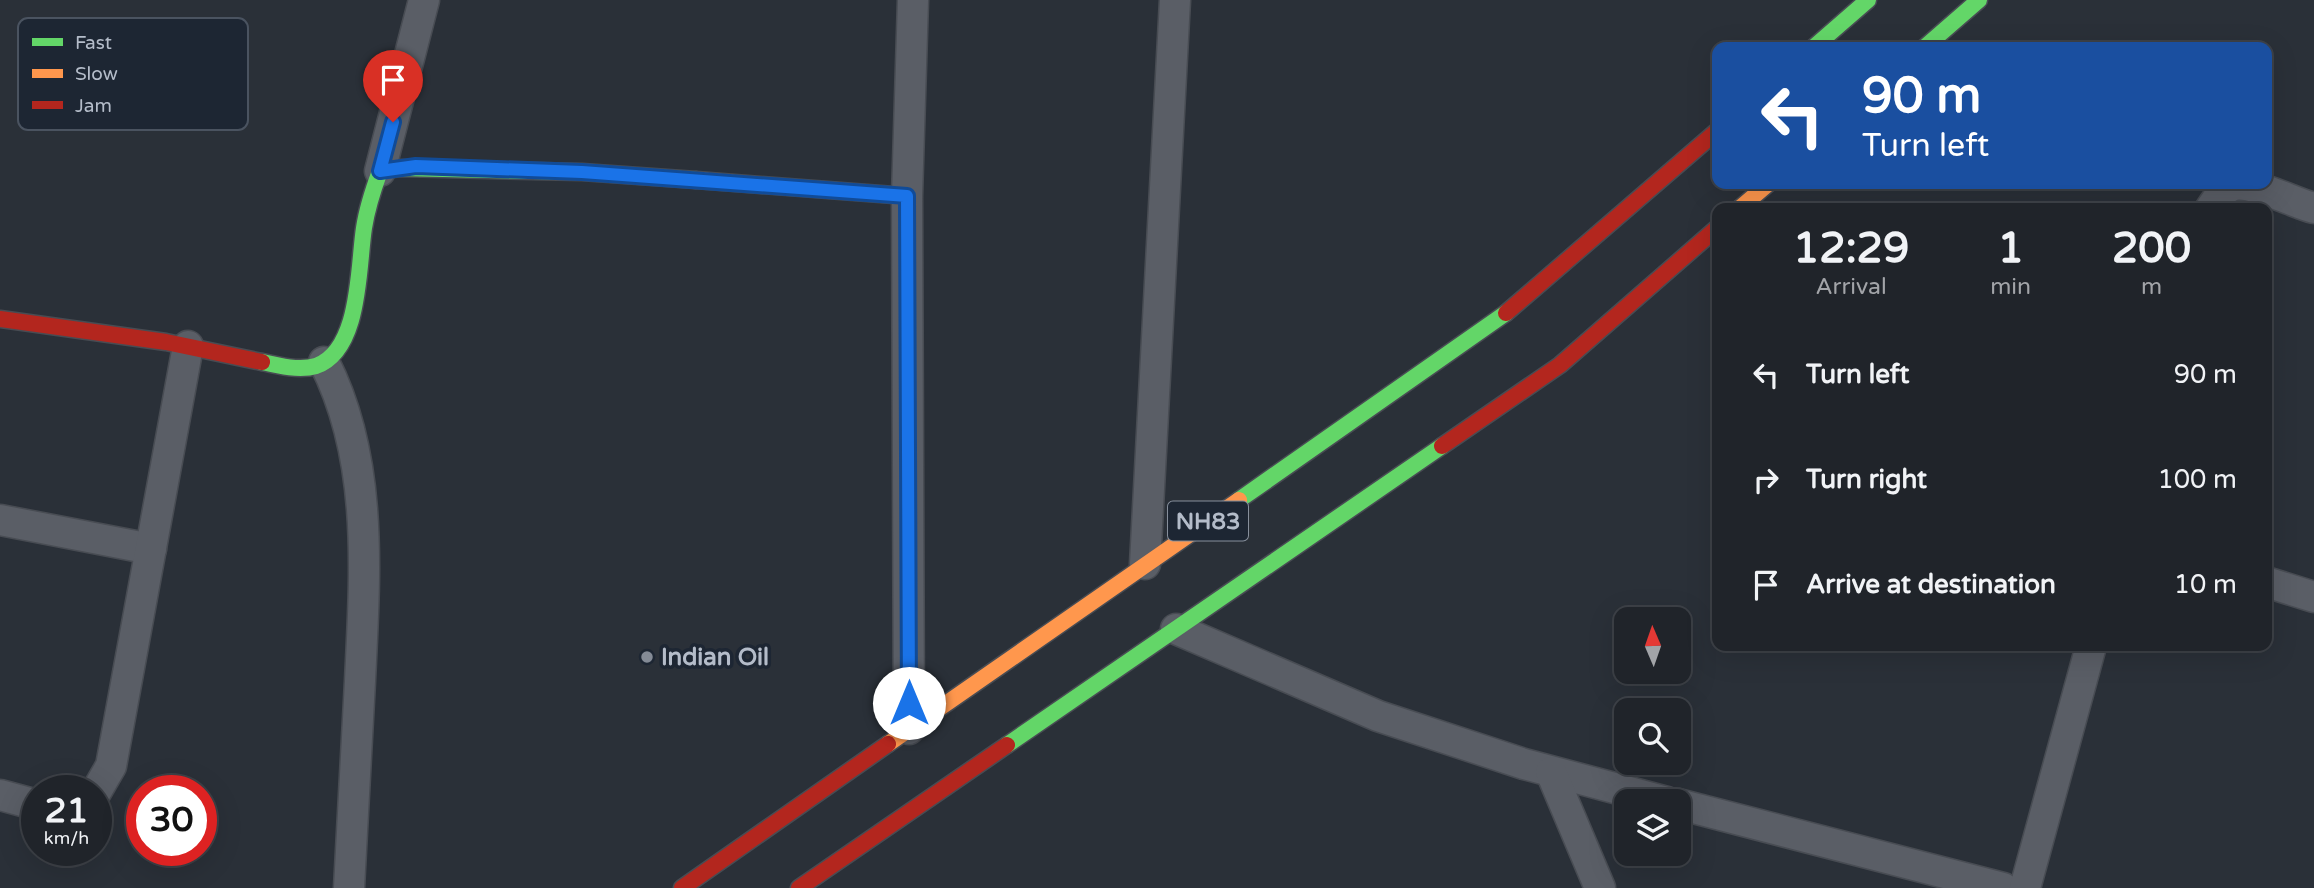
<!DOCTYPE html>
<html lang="en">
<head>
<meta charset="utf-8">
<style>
  body { margin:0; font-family:"Varela Round",sans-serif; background:#282c32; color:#f1f3f6; height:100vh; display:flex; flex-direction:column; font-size:26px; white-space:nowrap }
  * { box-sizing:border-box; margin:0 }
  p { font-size:23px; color:#a2a4a8 }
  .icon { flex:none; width:38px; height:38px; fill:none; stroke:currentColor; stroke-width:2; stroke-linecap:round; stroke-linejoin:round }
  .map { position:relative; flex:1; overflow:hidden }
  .panel { position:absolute; left:1712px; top:203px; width:560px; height:448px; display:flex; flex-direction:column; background:#20242a; border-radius:14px; box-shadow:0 7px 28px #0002,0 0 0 2px #3d4147 }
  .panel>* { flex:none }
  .hud { position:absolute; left:1712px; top:42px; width:560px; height:147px; border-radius:14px; box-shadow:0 7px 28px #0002,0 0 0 2px #3d4147; background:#1a4fa0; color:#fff; overflow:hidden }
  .needle { width:46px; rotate:358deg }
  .fabs { position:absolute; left:1614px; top:607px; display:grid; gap:14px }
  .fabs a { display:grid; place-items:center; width:77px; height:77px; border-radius:14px; background:#20242a; box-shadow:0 7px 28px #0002,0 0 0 2px #3d4147; font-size:35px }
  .speed { position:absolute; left:21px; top:775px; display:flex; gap:14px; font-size:35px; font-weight:700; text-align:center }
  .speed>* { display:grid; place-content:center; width:91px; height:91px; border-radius:50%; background:#20242a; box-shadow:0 7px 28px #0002,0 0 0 2px #3d4147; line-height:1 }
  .speed small { font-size:18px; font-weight:400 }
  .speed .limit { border:10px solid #d22; background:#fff; color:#111 }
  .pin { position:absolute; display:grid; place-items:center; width:60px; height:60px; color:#fff; margin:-72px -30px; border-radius:50% 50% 50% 0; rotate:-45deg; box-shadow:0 0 7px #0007 }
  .pin .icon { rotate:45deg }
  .me { position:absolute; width:77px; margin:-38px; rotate:0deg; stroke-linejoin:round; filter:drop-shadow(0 0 5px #0008) }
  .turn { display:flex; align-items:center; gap:24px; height:147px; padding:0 35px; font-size:32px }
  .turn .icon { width:91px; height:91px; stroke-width:2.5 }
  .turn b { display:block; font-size:49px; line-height:60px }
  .eta { display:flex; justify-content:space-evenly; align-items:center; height:119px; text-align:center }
  .eta b { font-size:42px; font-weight:700; line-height:49px }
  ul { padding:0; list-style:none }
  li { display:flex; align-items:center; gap:21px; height:105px; padding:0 35px }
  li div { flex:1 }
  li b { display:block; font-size:26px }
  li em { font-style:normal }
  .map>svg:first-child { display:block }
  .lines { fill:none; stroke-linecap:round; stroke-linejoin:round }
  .street-casing { stroke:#484c53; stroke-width:33 }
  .fast-casing { stroke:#484c53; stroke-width:19 }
  .slow-casing { stroke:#484c53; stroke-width:19 }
  .jam-casing { stroke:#484c53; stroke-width:19 }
  .street { stroke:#5a5e66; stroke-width:30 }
  .fast { stroke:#63d668; stroke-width:16 }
  .slow { stroke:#ff974d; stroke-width:16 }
  .jam { stroke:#b3261e; stroke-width:16 }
  .route-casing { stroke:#114b97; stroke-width:18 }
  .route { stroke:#1a73e8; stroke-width:12 }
  .poi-dot { fill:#848b96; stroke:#1d2633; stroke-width:2.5 }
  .labels { text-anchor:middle; stroke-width:7; stroke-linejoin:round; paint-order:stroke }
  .shield { fill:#1d2633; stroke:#878f9c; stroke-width:2 }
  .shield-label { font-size:23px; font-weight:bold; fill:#b4bcc9 }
  .poi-label { font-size:24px; font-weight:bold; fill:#b4bcc9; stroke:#1d2633; text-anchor:start }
  .key { fill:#1d2633; stroke:#4a5360; stroke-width:2 }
  .key-label { font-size:19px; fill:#b4bcc9 }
</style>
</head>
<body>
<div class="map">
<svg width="2314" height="888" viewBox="0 0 2314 888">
  <rect width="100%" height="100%" fill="#2a3038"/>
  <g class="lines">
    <defs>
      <g id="street">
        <polyline points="380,171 424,0"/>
        <path d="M2211,208C2217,200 2223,188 2234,185C2253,181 2294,203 2314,208"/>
        <path d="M324,362C374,460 365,574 360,681C356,750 353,819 349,888"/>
        <polyline points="0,520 151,549"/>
        <polyline points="1145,564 1175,0"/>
        <polyline points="2266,582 2314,597"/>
        <polyline points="1176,629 1378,716 1524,764 1667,802"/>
        <polyline points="909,729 907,196 913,0"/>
        <polyline points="1551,772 1600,888"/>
        <polyline points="96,792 111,766 188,346"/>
        <polyline points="0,795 37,805"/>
        <polyline points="1678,804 2003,888"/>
        <polyline points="2025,888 2091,646"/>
      </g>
      <g id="fast">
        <polyline points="1814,47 1868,0"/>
        <polyline points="1925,47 1979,0"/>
        <path d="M262,362C279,366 300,371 316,366C361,350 358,266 364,228C367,208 373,190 380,171L399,168L582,172L696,180"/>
        <polyline points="1239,500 1506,313"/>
        <polyline points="1007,745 1442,446"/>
      </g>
      <g id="slow">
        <polyline points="696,180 907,196"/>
        <polyline points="1740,208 1768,184"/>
        <polyline points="888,744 1239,500"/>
      </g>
      <g id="jam">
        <polyline points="1506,313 1717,131"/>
        <polyline points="0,319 166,342 262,362"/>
        <polyline points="1442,446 1560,365 1717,228"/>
        <polyline points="682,888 888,744"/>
        <polyline points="799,888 1007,745"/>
      </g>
    </defs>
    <use href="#street" class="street-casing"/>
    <use href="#fast" class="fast-casing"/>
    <use href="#slow" class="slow-casing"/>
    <use href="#jam" class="jam-casing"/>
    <use href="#street" class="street"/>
    <use href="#fast" class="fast"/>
    <use href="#slow" class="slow"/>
    <use href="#jam" class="jam"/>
  </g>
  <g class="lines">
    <defs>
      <polyline id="route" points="393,122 380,171 416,166 582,172 907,196 909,703"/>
    </defs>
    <use href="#route" class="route-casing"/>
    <use href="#route" class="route"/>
  </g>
  <circle class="poi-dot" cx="647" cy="657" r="7"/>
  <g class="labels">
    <rect class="shield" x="1168" y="501.5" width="80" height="39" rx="5"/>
    <g class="shield-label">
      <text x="1208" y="529">NH83</text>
    </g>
    <g class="poi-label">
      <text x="661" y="665">Indian Oil</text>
    </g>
  </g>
  <rect x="18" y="18" width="230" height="112" rx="10" class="key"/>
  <rect x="32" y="38" width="31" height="8" fill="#63d668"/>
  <rect x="32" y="69" width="31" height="9" fill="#ff974d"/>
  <rect x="32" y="101" width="31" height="8" fill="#b3261e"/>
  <g class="key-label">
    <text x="75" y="49">Fast</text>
    <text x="75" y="80">Slow</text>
    <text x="75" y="112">Jam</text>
  </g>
</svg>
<div class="fabs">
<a><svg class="needle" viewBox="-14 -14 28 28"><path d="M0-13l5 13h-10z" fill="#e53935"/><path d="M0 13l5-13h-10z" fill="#a2a4a8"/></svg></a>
<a><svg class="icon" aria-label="search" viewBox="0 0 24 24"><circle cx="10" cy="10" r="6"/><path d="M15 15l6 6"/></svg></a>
<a><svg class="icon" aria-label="layers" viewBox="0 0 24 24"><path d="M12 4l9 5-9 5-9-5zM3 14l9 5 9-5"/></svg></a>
</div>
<div class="speed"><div>21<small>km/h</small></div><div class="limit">30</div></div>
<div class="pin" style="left:393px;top:122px;background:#d93025"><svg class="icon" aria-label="arrive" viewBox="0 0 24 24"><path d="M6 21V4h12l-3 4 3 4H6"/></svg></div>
<svg class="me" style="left:909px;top:703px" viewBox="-20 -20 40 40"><circle r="19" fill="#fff"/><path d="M0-13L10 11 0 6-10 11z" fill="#1a73e8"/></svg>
<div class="hud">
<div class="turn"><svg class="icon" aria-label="left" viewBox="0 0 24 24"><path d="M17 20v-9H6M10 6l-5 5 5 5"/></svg><div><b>90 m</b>Turn left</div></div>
</div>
<section class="panel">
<div class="eta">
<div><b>12:29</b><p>Arrival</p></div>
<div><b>1</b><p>min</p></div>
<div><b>200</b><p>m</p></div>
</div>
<ul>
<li><svg class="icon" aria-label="left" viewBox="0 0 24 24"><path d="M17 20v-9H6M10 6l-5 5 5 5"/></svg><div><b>Turn left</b></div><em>90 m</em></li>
<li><svg class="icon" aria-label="right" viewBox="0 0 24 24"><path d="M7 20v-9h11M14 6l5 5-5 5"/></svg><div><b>Turn right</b></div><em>100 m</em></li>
<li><svg class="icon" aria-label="arrive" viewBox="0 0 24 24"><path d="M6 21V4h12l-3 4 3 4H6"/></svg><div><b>Arrive at destination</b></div><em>10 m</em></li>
</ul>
</section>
</div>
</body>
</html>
